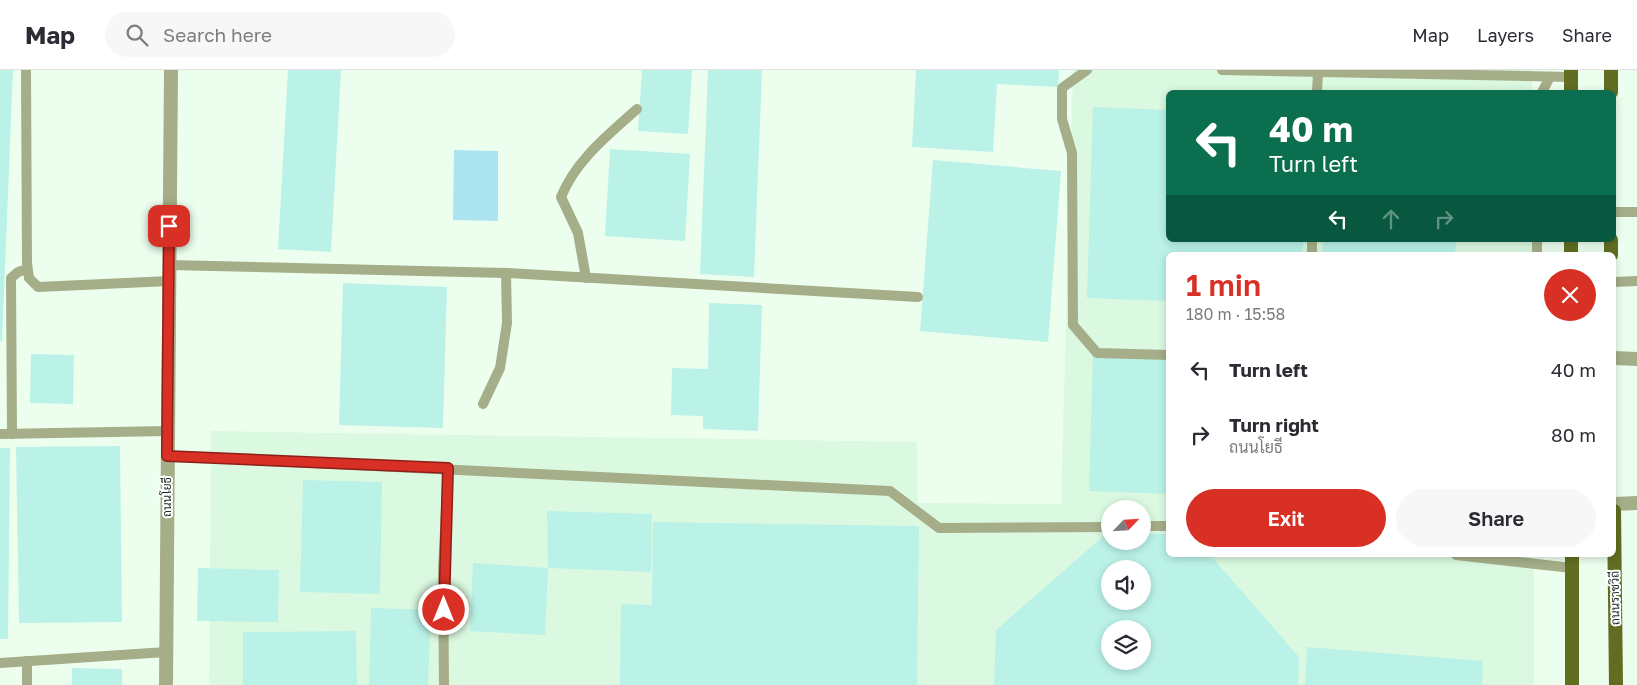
<!DOCTYPE html>
<html lang="en">
<head>
<meta charset="utf-8">
<style>
  body { margin:0; font-family:"Golos Text",Sarabun,sans-serif; background:#f7f7f7; color:#2b2b33; height:100vh; display:flex; flex-direction:column; font-size:19px; white-space:nowrap }
  * { box-sizing:border-box; margin:0 }
  p { font-size:16px; color:#7c7c81 }
  .icon { flex:none; width:28px; height:28px; fill:none; stroke:currentColor; stroke-width:2; stroke-linecap:round; stroke-linejoin:round }
  .map { position:relative; flex:1; overflow:hidden }
  .drawer { position:absolute; left:1166px; top:182px; width:450px; height:305px; display:flex; flex-direction:column; background:#fff; border-radius:8px; box-shadow:0 2px 8px #0003 }
  .drawer>* { flex:none }
  .banner { position:absolute; left:1166px; top:20px; width:450px; height:152px; border-radius:8px; box-shadow:0 2px 8px #0003; background:#0b6e4f; color:#fff; overflow:hidden }
  .needle { width:32px; rotate:65deg }
  .controls { position:absolute; left:1101px; top:430px; display:grid; gap:10px }
  .controls a { display:grid; place-items:center; width:50px; height:50px; border-radius:50%; background:#fff; box-shadow:0 2px 8px #0003; font-size:25px }
  .pin { position:absolute; display:grid; place-items:center; width:42px; height:42px; color:#fff; margin:-21px; border-radius:10px; box-shadow:0 2px 8px #0006 }
  .me { position:absolute; width:55px; margin:-28px; rotate:0deg; stroke-linejoin:round; filter:drop-shadow(0 0 4px #0008) }
  .turn { display:flex; align-items:center; gap:18px; height:105px; padding:0 20px; font-size:22px }
  .turn .icon { width:65px; height:65px; stroke-width:2.5 }
  .turn b { display:block; font-size:35px; line-height:42px }
  .lanes { display:flex; align-items:center; height:48px; padding:0 20px; background:#0003; justify-content:center; gap:25px; direction:ltr }
  .lanes .off { opacity:.35 }
  .round { display:grid; place-items:center; flex:none; width:52px; height:52px; border-radius:26px; background:#f7f7f7 }
  .head { display:flex; align-items:center; justify-content:space-between; height:85px; padding:0 20px }
  h1 { font-size:30px; font-weight:600; line-height:38px; color:#d93025 }
  .cta { display:flex; gap:10px; margin-top:auto; padding:10px 20px }
  .cta a { flex:1; height:58px; border-radius:30px; background:#d93025; color:#fff; font-size:20px; font-weight:600; line-height:58px; text-align:center }
  .cta a+a { background:#f7f7f7; color:#2b2b33 }
  ul { padding:0; list-style:none }
  li { display:flex; align-items:center; gap:15px; height:65px; padding:0 20px }
  li div { flex:1 }
  li b { display:block; font-size:19px }
  li em { font-style:normal }
  header { display:flex; align-items:center; gap:30px; box-sizing:border-box; height:70px; padding:0 25px; background:#fff; border-bottom:1px solid #e1e1e2 }
  header strong { font-size:24px }
  nav { display:flex; gap:28px; margin-inline-start:auto; font-size:18px }
  .search { width:350px; height:45px; background:#f7f7f7; display:flex; align-items:center; gap:12px; box-sizing:border-box; padding:0 18px; border-radius:28px; color:#7c7c81; font-size:19px }
  .map>svg:first-child { display:block }
  .built { fill:#daf9e0; fill-rule:evenodd }
  .water { fill:#ade4f1 }
  .building { fill:#baf2e8; fill-rule:evenodd }
  .lines { fill:none; stroke-linecap:round; stroke-linejoin:round }
  .service { stroke:#a5ae88; stroke-width:10 }
  .minor { stroke:#a5ae88; stroke-width:14 }
  .tertiary { stroke:#a5ae88; stroke-width:14 }
  .primary { stroke:#616e22; stroke-width:14 }
  .route-casing { stroke:#8d1f18; stroke-width:12 }
  .route { stroke:#d93025; stroke-width:9 }
  .labels { text-anchor:middle; stroke-width:4; stroke-linejoin:round; paint-order:stroke }
  .street-label { font-size:12px; fill:#1e2720; stroke:#fff }
</style>
</head>
<body>
<header>
<strong>Map</strong>
<div class="search"><svg class="icon" aria-label="search" viewBox="0 0 24 24"><circle cx="10" cy="10" r="6"/><path d="M15 15l6 6"/></svg>Search here</div>
<nav><a>Map</a><a>Layers</a><a>Share</a></nav>
</header>
<div class="map">
<svg width="1637" height="615" viewBox="0 0 1637 615">
  <rect width="100%" height="100%" fill="#ecffef"/>
  <path class="built" d="M1073,0H1532V22H1169V170H1532L1533,185H1169V485H1534V615H209L211,361L917,372L918,433L1061,434ZM1110,439H1142V471H1110ZM1110,499H1142V531H1110ZM1110,559H1142V591H1110Z"/>
  <polygon class="water" points="454,80 498,81 498,151 453,150"/>
  <g class="building">
    <polygon points="0,0 13,0 2,271 0,271"/>
    <polygon points="288,0 341,0 331,182 278,179"/>
    <polygon points="642,0 692,0 688,64 638,61"/>
    <polygon points="708,0 762,0 754,207 700,204"/>
    <polygon points="916,0 1059,0 1058,17 997,14 993,82 912,77"/>
    <polygon points="1093,37 1169,40 1169,170 1303,170 1303,185 1169,185 1169,231 1087,228"/>
    <polygon points="610,79 690,84 685,171 605,166"/>
    <polygon points="933,90 1061,101 1048,272 920,261"/>
    <polygon points="1323,170 1456,170 1455,185 1322,185"/>
    <polygon points="343,213 447,217 443,358 339,355"/>
    <polygon points="709,233 762,235 758,361 703,359 703,346 671,345 672,298 708,299"/>
    <polygon points="31,284 74,285 73,334 30,333"/>
    <polygon points="1093,285 1169,286 1169,424 1089,421"/>
    <polygon points="120,376 122,552 19,553 16,377"/>
    <polygon points="0,378 10,378 8,569 0,569"/>
    <polygon points="303,410 382,412 380,524 300,522"/>
    <polygon points="547,441 652,444 651,502 548,498"/>
    <polygon points="653,452 919,456 917,615 620,615 621,534 652,535"/>
    <path d="M1106,464H1110V471H1142V464H1169V485H1210L1299,587L1298,615H994L996,560ZM1110,499H1142V531H1110ZM1110,559H1142V591H1110Z"/>
    <polygon points="473,493 548,498 545,565 470,561"/>
    <polygon points="198,498 279,500 278,552 197,551"/>
    <polygon points="371,538 431,540 428,615 369,615"/>
    <polygon points="356,561 357,615 243,615 243,562"/>
    <polygon points="1307,577 1483,591 1482,615 1305,615"/>
    <polygon points="72,598 122,599 122,615 72,615"/>
  </g>
  <g class="lines">
    <g class="service">
      <polyline points="26,0 27,193 29,208 38,217 169,211"/>
      <polyline points="1087,0 1062,18 1062,49 1072,83 1073,255 1097,283 1169,285"/>
      <polyline points="1222,0 1571,7"/>
      <polyline points="1317,22 1318,3"/>
      <polyline points="1542,22 1550,7"/>
      <polyline points="1614,142 1637,142"/>
      <polyline points="1312,185 1312,170"/>
      <polyline points="1537,185 1537,170"/>
      <polyline points="169,195 506,203 918,227"/>
      <path d="M586,208L578,163L561,127C576,90 608,65 637,39"/>
      <polyline points="1614,212 1637,211"/>
      <polyline points="483,334 500,298 507,253 506,203"/>
      <polyline points="0,364 168,361"/>
      <polyline points="12,364 11,208 18,202 27,199"/>
      <polyline points="167,386 890,421 939,458 1110,457"/>
      <polyline points="1142,456 1169,456"/>
      <polyline points="1456,485 1572,498"/>
      <polyline points="27,591 27,615"/>
      <polyline points="0,593 166,582"/>
      <polyline points="444,615 443,501 448,398"/>
    </g>
    <g class="minor">
      <polyline points="1614,288 1637,289"/>
      <polyline points="1614,434 1637,433"/>
    </g>
    <polyline class="tertiary" points="166,615 171,0"/>
    <g class="primary">
      <polyline points="1571,0 1571,22"/>
      <polyline points="1611,22 1611,0"/>
      <polyline points="1571,170 1571,185"/>
      <polyline points="1611,170 1611,185"/>
      <polyline points="1614,441 1616,615"/>
      <polyline points="1572,485 1572,615"/>
    </g>
  </g>
  <g class="lines">
    <defs>
      <polyline id="route" points="169,156 167,386 448,398 444,540"/>
    </defs>
    <use href="#route" class="route-casing"/>
    <use href="#route" class="route"/>
  </g>
  <g class="labels">
    <g class="street-label">
      <text transform="translate(167 427) rotate(-90)" y="4">ถนนโยธี</text>
      <text transform="translate(1615 528) rotate(-91)" y="4">ถนนราชวิถี</text>
    </g>
  </g>
</svg>
<div class="controls">
<a><svg class="needle" viewBox="-14 -14 28 28"><path d="M0-13l5 13h-10z" fill="#e53935"/><path d="M0 13l5-13h-10z" fill="#7c7c81"/></svg></a>
<a><svg class="icon" aria-label="sound" viewBox="0 0 24 24"><path d="M4 9h4l5-4v14l-5-4H4zM17 9q2 3 0 6"/></svg></a>
<a><svg class="icon" aria-label="layers" viewBox="0 0 24 24"><path d="M12 4l9 5-9 5-9-5zM3 14l9 5 9-5"/></svg></a>
</div>
<div class="pin" style="left:169px;top:156px;background:#d93025"><svg class="icon" aria-label="arrive" viewBox="0 0 24 24"><path d="M6 21V4h12l-3 4 3 4H6"/></svg></div>
<svg class="me" style="left:444px;top:540px" viewBox="-20 -20 40 40"><circle r="17" fill="#d93025" stroke="#fff" stroke-width="3"/><path d="M0-11L8 9 0 5-8 9z" fill="#fff"/></svg>
<div class="banner">
<div class="turn"><svg class="icon" aria-label="left" viewBox="0 0 24 24"><path d="M17 20v-9H6M10 6l-5 5 5 5"/></svg><div><b>40 m</b>Turn left</div></div>
<div class="lanes"><svg class="icon" aria-label="left" viewBox="0 0 24 24"><path d="M17 20v-9H6M10 6l-5 5 5 5"/></svg><svg class="icon off" aria-label="ahead" viewBox="0 0 24 24"><path d="M12 20V5M6 11l6-6 6 6"/></svg><svg class="icon off" aria-label="right" viewBox="0 0 24 24"><path d="M7 20v-9h11M14 6l5 5-5 5"/></svg></div>
</div>
<section class="drawer">
<div class="head"><div><h1>1 min</h1><p>180 m · 15:58</p></div><a class="round" style="background:#d93025;color:#fff"><svg class="icon" aria-label="close" viewBox="0 0 24 24"><path d="M6 6l12 12M18 6L6 18"/></svg></a></div>
<ul>
<li><svg class="icon" aria-label="left" viewBox="0 0 24 24"><path d="M17 20v-9H6M10 6l-5 5 5 5"/></svg><div><b>Turn left</b></div><em>40 m</em></li>
<li><svg class="icon" aria-label="right" viewBox="0 0 24 24"><path d="M7 20v-9h11M14 6l5 5-5 5"/></svg><div><b>Turn right</b><p>ถนนโยธี</p></div><em>80 m</em></li>
</ul>
<div class="cta"><a>Exit</a><a>Share</a></div>
</section>
</div>
</body>
</html>
